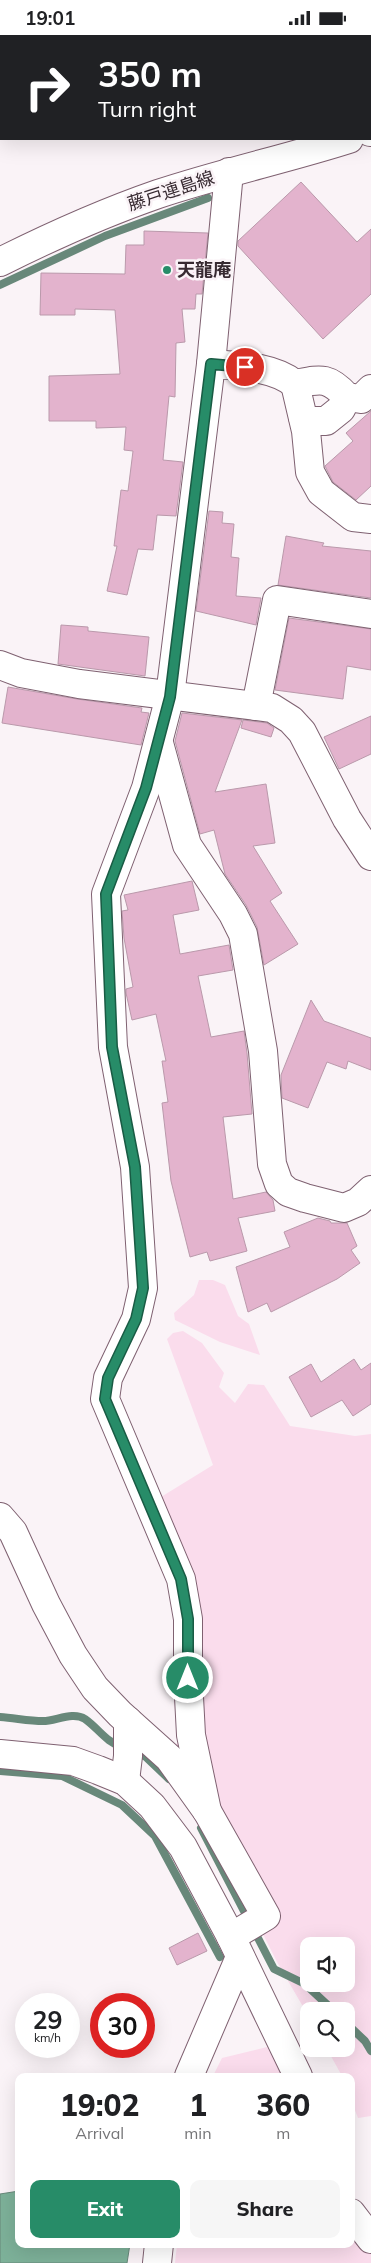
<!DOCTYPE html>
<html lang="en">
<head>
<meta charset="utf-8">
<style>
  body { margin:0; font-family:Mulish,"Noto Sans JP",sans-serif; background:#f6f6f6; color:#202124; height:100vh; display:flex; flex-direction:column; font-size:19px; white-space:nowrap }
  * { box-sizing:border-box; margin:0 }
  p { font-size:16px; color:#757577 }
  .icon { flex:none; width:28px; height:28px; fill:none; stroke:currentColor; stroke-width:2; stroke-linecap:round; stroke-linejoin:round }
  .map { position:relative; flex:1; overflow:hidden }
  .panel { position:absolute; left:15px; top:2038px; width:340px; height:175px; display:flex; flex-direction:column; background:#fff; border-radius:10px; box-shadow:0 5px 20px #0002 }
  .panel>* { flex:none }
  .hud { position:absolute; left:0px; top:0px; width:371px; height:105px; box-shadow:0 5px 20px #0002; background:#202124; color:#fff; overflow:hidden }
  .tools { position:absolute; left:300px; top:1902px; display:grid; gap:10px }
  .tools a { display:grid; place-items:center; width:55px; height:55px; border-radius:10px; background:#fff; box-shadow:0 5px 20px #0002; font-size:25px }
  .speed { position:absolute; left:15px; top:1958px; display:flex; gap:10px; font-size:25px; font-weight:700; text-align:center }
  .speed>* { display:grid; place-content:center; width:65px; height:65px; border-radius:50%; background:#fff; box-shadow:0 5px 20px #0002; line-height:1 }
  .speed small { font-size:12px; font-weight:400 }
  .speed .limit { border:8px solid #d22; background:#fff; color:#111 }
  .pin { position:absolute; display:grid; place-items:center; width:42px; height:42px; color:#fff; margin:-21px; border:2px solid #fff; border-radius:50%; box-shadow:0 1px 5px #0007 }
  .me { position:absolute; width:55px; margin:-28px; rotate:0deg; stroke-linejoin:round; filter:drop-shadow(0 0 4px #0008) }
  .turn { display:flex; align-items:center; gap:18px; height:105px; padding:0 15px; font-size:22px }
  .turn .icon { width:65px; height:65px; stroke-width:2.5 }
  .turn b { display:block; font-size:35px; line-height:42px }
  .eta { display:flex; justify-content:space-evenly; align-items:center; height:85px; text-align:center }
  .eta b { font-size:30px; font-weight:800; line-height:35px }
  .action { display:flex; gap:10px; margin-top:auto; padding:10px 15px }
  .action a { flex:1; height:58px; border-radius:10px; background:#278c68; color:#fff; font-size:20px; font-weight:800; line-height:58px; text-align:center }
  .action a+a { background:#f6f6f6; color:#202124 }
  .status { display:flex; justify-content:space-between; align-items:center; height:35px; padding:0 25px; background:#fff; direction:ltr }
  .status svg { height:14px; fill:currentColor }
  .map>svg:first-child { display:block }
  .green { fill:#fadcec; fill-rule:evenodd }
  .water { fill:#7db199; stroke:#68887a }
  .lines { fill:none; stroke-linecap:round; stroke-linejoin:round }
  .stream { stroke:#68887a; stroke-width:8 }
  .building { fill:#e3b3cd; stroke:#ba99ab }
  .minor-casing { stroke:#7f6171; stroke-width:30 }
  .major-casing { stroke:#7f6171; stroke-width:30 }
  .minor { stroke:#fff; stroke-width:28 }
  .major { stroke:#fff; stroke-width:28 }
  .route-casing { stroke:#195b44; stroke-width:12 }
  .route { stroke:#278c68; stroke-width:9 }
  .poi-dot { fill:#278c68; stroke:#faf3f7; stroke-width:2 }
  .labels { text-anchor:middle; stroke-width:5; stroke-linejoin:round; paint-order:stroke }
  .street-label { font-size:18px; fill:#372a31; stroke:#faf3f7 }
  .poi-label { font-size:18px; font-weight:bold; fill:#372a31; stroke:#faf3f7; text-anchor:start }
</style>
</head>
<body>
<div class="status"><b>19:01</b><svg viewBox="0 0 49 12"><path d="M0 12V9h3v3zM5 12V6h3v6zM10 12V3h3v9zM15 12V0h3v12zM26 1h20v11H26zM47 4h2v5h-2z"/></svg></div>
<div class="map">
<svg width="371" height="2228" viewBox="0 0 371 2228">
  <rect width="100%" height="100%" fill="#faf3f7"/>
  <g class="green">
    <polygon points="199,1245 213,1245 225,1250 238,1281 249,1289 260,1320 220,1307 175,1285 174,1278 194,1260"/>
    <path d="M183,1296L202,1308L224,1338L219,1352L235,1368L248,1349L264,1350L290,1391L355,1401L371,1399V2081L358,2083L351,2065V2041H342L327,2014H346V1976H309V1982L277,1927L171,1716L197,1683L161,1462L213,1430L167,1304L173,1298ZM309,1911H346V1949H309Z"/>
    <polygon points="267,2012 285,2041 213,2041 222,2023"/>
    <polygon points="351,2198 371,2219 371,2228 175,2228 177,2209 351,2209"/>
  </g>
  <polygon class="water" points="19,2156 19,2209 130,2209 127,2228 0,2228 0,2159"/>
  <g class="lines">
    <g class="stream">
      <polyline points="3,1 5,0"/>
      <polyline points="0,250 105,201 208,163"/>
      <path d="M0,1682C15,1683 29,1686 43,1686C56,1686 73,1676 85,1684C99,1694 106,1707 122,1712"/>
      <polyline points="134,1715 146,1722 169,1744"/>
      <polyline points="0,1736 62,1741 122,1770 155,1801 220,1922"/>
      <polyline points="201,1793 274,1934 305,1949 334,1976"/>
      <polyline points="346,1988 365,2006 371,2016"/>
    </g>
  </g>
  <g class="building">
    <polygon points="301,147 357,207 371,194 371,259 323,304 238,211 238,206"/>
    <polygon points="144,196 208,198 202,259 196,259 195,274 182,274 185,307 176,308 175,362 169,361 163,425 183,427 176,481 157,480 153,515 138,514 127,560 107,556 117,511 114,511 121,455 128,456 133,416 124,415 126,392 96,393 96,386 49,386 49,341 120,339 115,275 75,274 75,280 40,280 41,238 125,239 126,210 144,210"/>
    <polygon points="371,376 371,451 356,465 333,447 325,431 353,406 346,398"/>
    <polygon points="209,476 223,477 222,488 234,489 231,522 239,523 236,561 261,563 256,590 196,576"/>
    <polygon points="286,501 324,508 322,511 371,516 371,563 278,550"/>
    <polygon points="289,583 371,594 371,635 347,631 343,664 275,655"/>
    <polygon points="61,590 88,592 88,596 149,602 145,641 58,629"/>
    <polygon points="8,652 77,664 142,673 141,677 149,678 141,710 2,688"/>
    <polygon points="182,678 242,685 215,757 266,749 275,808 253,811 282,858 270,866 298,909 264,930 257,892 246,870 225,839 214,795 200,799 175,706"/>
    <polygon points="371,681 371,719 339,734 324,702"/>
    <polygon points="243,685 267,688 274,693 271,702 241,693"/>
    <polygon points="192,846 199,875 173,880 180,919 229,910 233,935 198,941 211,1002 244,996 247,1018 252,1079 223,1082 233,1164 266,1157 273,1165 275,1176 238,1183 247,1216 210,1226 207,1217 190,1222 171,1146 162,1068 168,1067 162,1026 166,1026 156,979 132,985 126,958 126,954 133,952 124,903 122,876 128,875 124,860"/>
    <polygon points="311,965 324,986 371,1003 371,1035 348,1026 346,1034 327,1027 308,1073 282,1063 281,1040"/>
    <polygon points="318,1183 330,1186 331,1188 347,1188 357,1211 351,1215 360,1228 337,1244 271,1277 267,1268 248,1277 236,1232 290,1212 284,1197"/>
    <polygon points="354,1324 361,1335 371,1328 371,1369 353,1381 342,1365 311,1382 289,1342 311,1329 321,1347"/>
    <polygon points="198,1898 207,1916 177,1930 169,1913"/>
  </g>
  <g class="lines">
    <defs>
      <g id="minor">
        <path d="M211,329C238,331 273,331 295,349C321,344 328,341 347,362L361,364L371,354"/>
        <polyline points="295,349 306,396 310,437 321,457 353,482 371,484"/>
        <polyline points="303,382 311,386 326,386 341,374 347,362"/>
        <polyline points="0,630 21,638 79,649 272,673 291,685 302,697 347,784 371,821"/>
        <polyline points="256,671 277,565 371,579"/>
        <polyline points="159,708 187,810 233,879 243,899 263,1016 272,1129 279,1149 288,1157 305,1163 344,1173 358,1167 371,1155"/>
        <polyline points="0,1482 13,1497 46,1569 73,1620 95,1653 120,1679 169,1723 207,1776 266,1881 231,1902"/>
        <polyline points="0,1719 73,1726 98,1735 125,1746 152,1771 183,1812 231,1902 298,2041"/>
        <polyline points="125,1746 128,1721 128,1686"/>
        <polyline points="207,1776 191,1700 188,1643 188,1584 181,1544 105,1364 108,1343 136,1284 143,1253 135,1132 113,1012 106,859 146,753 170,661 211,329 229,137"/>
        <polyline points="189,2041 240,1922"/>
        <polyline points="351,2178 371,2204"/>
        <polyline points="157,2228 159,2209"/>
      </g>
      <g id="major">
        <polyline points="370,97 371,97"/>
        <path d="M0,227C52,201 103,178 158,159C221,138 286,124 349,104"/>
      </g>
    </defs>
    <use href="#minor" class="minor-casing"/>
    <use href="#major" class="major-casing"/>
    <use href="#minor" class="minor"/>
    <use href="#major" class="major"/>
  </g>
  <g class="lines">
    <defs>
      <polyline id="route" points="188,1643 188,1584 181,1544 105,1364 108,1343 136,1284 143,1253 135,1132 112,1012 106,859 146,753 170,662 211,329 245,332"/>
    </defs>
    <use href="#route" class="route-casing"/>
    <use href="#route" class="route"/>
  </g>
  <circle class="poi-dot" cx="167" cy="235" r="5"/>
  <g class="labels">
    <g class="street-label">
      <text transform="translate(171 156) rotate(-18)" y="6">藤戸連島線</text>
    </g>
    <g class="poi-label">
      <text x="177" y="241">天龍庵</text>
    </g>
  </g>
</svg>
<div class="tools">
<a><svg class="icon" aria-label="sound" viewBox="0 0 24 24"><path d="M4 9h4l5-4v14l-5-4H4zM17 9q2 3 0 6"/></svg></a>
<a><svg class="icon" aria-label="search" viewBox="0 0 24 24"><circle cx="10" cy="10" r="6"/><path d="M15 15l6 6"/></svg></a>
</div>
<div class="speed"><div>29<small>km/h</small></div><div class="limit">30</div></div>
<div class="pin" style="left:245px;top:332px;background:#d93025"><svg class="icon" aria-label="arrive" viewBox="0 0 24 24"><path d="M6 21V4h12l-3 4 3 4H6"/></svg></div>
<svg class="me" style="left:188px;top:1643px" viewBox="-20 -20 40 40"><circle r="17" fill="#278c68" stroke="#fff" stroke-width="3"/><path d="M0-11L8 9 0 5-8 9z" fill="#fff"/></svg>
<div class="hud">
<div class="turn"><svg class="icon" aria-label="right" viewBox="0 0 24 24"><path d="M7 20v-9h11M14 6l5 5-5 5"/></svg><div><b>350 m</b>Turn right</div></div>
</div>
<section class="panel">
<div class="eta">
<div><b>19:02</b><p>Arrival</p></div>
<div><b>1</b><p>min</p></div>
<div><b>360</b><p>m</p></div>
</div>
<div class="action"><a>Exit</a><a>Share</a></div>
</section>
</div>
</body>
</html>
